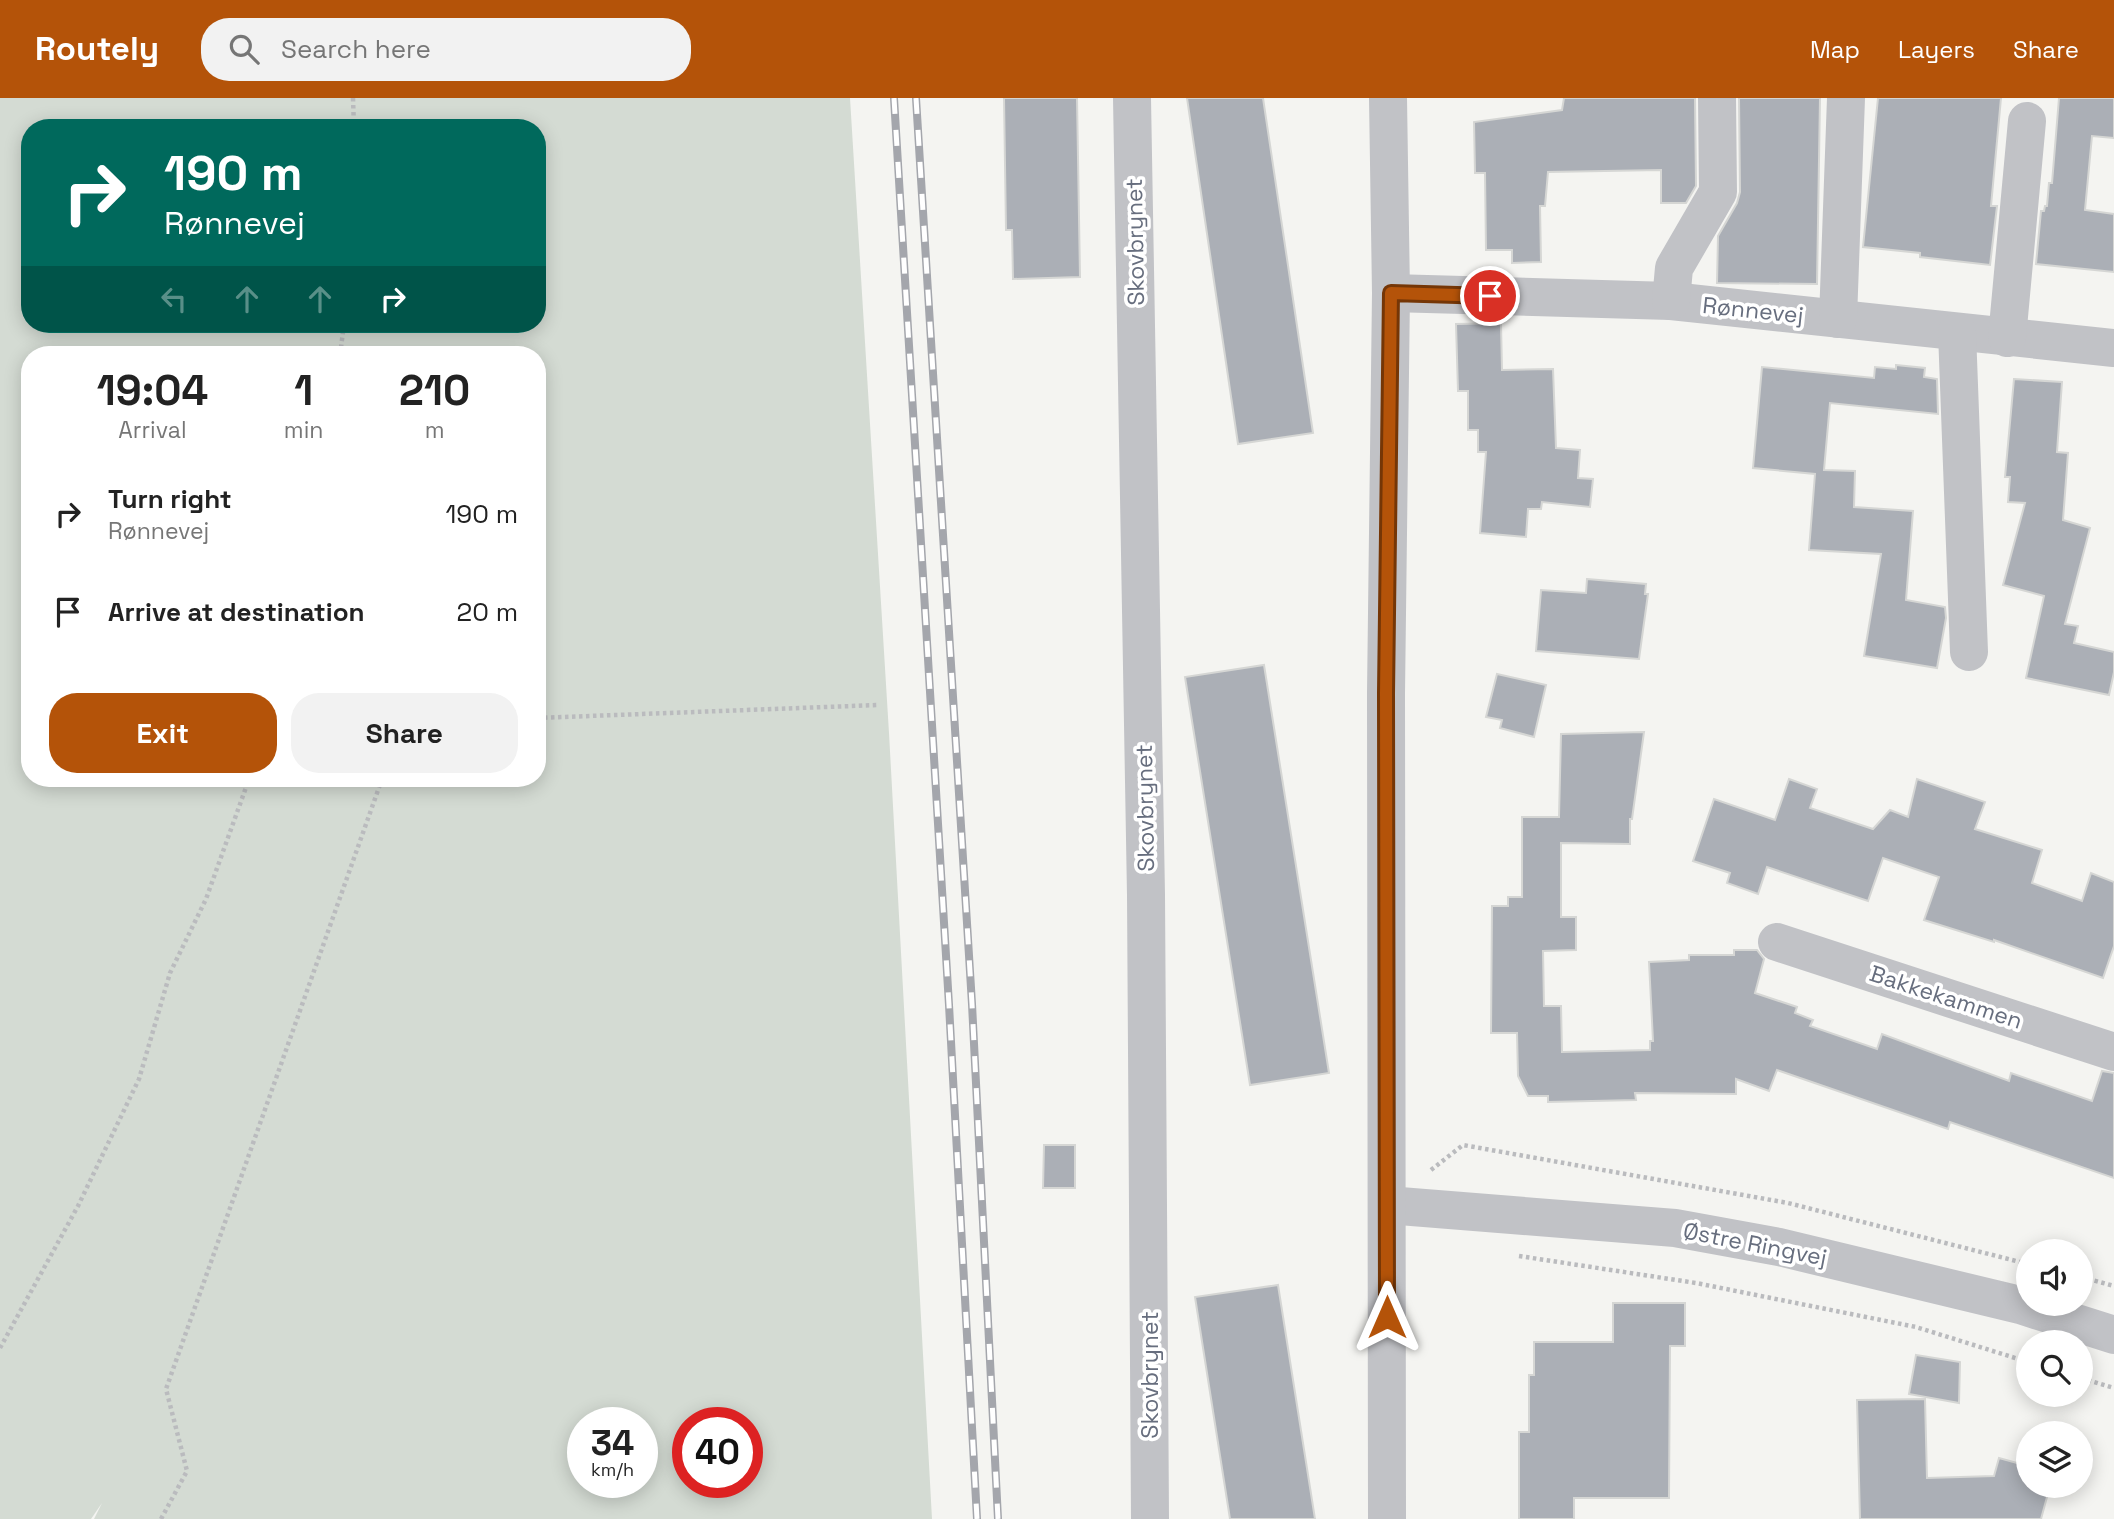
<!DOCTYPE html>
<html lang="en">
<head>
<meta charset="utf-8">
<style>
  body { margin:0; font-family:"Space Grotesk",sans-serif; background:#f2f2f2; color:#222; height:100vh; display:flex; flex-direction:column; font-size:26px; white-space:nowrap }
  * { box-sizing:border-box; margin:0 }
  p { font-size:23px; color:#767676 }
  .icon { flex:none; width:38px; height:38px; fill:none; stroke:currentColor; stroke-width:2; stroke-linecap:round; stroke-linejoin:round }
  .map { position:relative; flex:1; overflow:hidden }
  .side { position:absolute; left:21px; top:248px; width:525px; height:441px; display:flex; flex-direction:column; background:#fff; border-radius:28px; box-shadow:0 4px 18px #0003 }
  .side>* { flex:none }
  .top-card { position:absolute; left:21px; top:21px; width:525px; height:214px; border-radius:28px; box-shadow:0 4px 18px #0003; background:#00695c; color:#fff; overflow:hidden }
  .buttons { position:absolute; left:2016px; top:1141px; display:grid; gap:14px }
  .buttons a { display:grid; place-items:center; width:77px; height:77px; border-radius:50%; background:#fff; box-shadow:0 4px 18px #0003; font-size:35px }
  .speed { position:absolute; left:567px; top:1309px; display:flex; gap:14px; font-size:35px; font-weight:700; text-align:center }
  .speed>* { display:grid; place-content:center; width:91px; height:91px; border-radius:50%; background:#fff; box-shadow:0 4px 18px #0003; line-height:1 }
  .speed small { font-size:18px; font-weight:400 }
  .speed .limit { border:10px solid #d22; background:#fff; color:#111 }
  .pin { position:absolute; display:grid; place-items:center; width:60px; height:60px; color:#fff; margin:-30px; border:4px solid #fff; border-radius:50%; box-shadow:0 2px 7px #0007 }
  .me { position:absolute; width:77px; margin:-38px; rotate:0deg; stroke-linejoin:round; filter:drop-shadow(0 0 5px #0008) }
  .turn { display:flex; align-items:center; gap:24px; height:147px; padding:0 28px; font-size:32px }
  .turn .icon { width:91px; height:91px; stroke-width:2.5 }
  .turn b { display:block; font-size:49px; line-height:60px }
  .lanes { display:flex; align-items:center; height:66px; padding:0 28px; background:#0003; justify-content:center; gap:35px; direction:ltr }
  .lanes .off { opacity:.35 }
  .eta { display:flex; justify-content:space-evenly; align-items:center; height:119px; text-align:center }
  .eta b { font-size:42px; font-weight:700; line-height:49px }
  .primary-button { display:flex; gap:14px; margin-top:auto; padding:14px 28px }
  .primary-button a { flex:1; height:80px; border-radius:28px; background:#b45309; color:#fff; font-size:28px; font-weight:700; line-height:80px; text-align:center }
  .primary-button a+a { background:#f2f2f2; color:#222 }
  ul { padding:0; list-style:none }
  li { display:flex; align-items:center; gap:21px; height:98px; padding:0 28px }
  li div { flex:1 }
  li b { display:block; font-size:26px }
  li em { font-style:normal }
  header { display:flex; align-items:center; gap:42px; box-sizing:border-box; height:98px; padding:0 35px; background:#b45309; color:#fff }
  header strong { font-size:33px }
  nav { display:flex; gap:38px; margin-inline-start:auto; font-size:24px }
  .search { width:490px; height:63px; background:#f2f2f2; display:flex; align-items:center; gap:18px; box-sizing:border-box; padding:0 24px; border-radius:28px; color:#767676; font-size:26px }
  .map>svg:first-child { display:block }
  .green { fill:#d4dbd3; fill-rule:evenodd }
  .building { fill:#abafb6; stroke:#d5d6d4; stroke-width:2 }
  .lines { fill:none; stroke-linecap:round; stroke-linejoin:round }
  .path { stroke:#babbbe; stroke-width:4.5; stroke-dasharray:3.5 3.5; stroke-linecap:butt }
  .minor { stroke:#c1c2c6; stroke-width:38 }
  .rail-casing { stroke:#a4a6ac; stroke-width:8 }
  .rail { stroke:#fff; stroke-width:5; stroke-dasharray:16; stroke-linecap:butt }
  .route-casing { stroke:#753606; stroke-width:18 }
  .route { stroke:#b45309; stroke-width:12 }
  .labels { text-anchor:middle; stroke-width:7; stroke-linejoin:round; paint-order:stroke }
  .street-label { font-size:23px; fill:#676e7e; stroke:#fff }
</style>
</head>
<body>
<header>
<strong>Routely</strong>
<div class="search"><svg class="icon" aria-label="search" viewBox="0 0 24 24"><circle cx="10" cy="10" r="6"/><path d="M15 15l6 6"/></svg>Search here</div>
<nav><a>Map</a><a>Layers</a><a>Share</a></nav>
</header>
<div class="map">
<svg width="2114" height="1421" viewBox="0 0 2114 1421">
  <rect width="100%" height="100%" fill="#f4f4f1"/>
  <path class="green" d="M0,0H850L889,635L932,1421H94L102,1405L91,1421H0ZM30,30H537V226H30ZM537,257V681H30V257ZM583,1325H642V1384H583ZM688,1325H747V1384H688Z"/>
  <g class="building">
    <polygon points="1004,0 1077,0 1080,179 1013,181 1012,132 1006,132"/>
    <polygon points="1187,0 1263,0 1313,335 1238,346"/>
    <polygon points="1564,0 1695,0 1696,88 1686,105 1661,105 1661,72 1548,74 1545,108 1540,108 1541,164 1512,165 1512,152 1486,152 1485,75 1475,75 1474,24 1562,12"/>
    <polygon points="1739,0 1820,0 1817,186 1717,185 1718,138 1737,105 1740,94"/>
    <polygon points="1878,0 2001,0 1991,108 1997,108 1990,167 1920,159 1920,155 1863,149"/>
    <polygon points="2059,0 2114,0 2114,40 2092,38 2085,112 2114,116 2114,174 2036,166 2041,113 2044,113 2045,108 2047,108 2049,85 2052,85"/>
    <polygon points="1501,225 1502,272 1553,271 1556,350 1580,352 1578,380 1593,381 1590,409 1542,404 1541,411 1528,411 1526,439 1480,435 1486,354 1478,354 1478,332 1468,332 1468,293 1458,293 1456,226"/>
    <polygon points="1896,267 1925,270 1924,279 1937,281 1938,316 1830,305 1824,372 1855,373 1854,409 1913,413 1906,502 1945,509 1946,520 1937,570 1864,558 1881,456 1809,452 1815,376 1753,370 1762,269 1874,280 1875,269 1896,271"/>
    <polygon points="2014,281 2062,284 2057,354 2068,355 2063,422 2090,430 2065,526 2078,528 2074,545 2114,554 2114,574 2109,597 2026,580 2044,498 2003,487 2025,405 2008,404 2010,379 2005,379"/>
    <polygon points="1587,481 1646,486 1645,496 1648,496 1639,561 1536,553 1541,492 1586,495"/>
    <polygon points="1264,567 1329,975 1250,987 1185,579"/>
    <polygon points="1497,576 1546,587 1534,639 1500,630 1502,622 1486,619"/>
    <polygon points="1644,634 1632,721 1630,721 1630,746 1561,745 1561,819 1576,819 1576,852 1543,853 1544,908 1561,908 1562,954 1650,952 1650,943 1653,943 1649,864 1689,862 1689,857 1734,857 1734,852 1757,852 1764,861 1755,895 1797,909 1795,915 1813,922 1810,928 1877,951 1882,936 2009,983 2011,975 2092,1003 2102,973 2114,975 2114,1080 1950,1024 1948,1031 1777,972 1769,993 1736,981 1736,996 1635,995 1636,1002 1548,1004 1548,998 1528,998 1518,978 1517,935 1491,935 1492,808 1508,808 1508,799 1522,799 1522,719 1559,719 1561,636"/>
    <polygon points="1789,681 1817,691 1810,710 1873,731 1890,712 1908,719 1917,681 1985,704 1975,731 2042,752 2032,785 2082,803 2091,775 2114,784 2114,848 2103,880 1994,842 1994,844 1924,822 1939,779 1883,760 1868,803 1767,769 1758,796 1727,785 1730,775 1693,763 1714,701 1775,722"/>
    <polygon points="1044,1047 1075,1047 1075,1090 1043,1090"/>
    <polygon points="1278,1187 1315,1421 1230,1421 1195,1199"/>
    <polygon points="1613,1205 1685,1205 1685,1248 1670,1248 1669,1400 1574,1400 1574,1421 1519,1421 1519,1334 1529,1334 1529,1277 1534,1277 1534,1244 1613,1244"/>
    <polygon points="1916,1257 1960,1264 1959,1305 1909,1296"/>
    <polygon points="1925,1301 1927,1380 1994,1378 1999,1360 2028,1368 2028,1388 2050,1388 2041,1421 1860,1421 1857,1302"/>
  </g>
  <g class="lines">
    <g class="path">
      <polyline points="353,0 354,30"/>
      <polyline points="340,257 344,226"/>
      <polyline points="537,620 878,607"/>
      <polyline points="1431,1072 1463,1047 1788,1105 2028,1166"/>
      <polyline points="1519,1158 1696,1185 1916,1229 2028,1264"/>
      <polyline points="2081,1179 2114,1188"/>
      <polyline points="0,1250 78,1108 139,981 170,875 206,801 249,681"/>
      <polyline points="2081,1280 2114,1290"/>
      <polyline points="161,1421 187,1373 166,1291 382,681"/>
    </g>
    <g class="minor">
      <polyline points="1132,0 1146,797 1150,1421"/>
      <polyline points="1391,195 1671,203 2114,250"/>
      <polyline points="1671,203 1674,170 1718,94 1717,0"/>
      <polyline points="1838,221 1846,0"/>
      <polyline points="1957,234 1969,554"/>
      <polyline points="2007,240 2027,23"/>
      <polyline points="1777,844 2114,954"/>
      <polyline points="1387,1107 1675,1130 1779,1149 2020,1207 2114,1237"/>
      <polyline points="1387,1421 1386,595 1391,195 1388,0"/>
    </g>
    <defs>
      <g id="rail">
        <polyline points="894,0 949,907 977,1421"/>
        <polyline points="916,0 972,906 998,1421"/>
      </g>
    </defs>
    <use href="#rail" class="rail-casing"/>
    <use href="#rail" class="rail"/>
  </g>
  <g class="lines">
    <defs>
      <polyline id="route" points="1387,1219 1386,595 1391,195 1490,198"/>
    </defs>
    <use href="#route" class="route-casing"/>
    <use href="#route" class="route"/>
  </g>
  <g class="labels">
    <g class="street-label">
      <text transform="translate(1135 144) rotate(-91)" y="8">Skovbrynet</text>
      <text transform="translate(1753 212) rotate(6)" y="8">Rønnevej</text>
      <text transform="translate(1145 710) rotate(-91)" y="8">Skovbrynet</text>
      <text transform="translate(1946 899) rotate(18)" y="8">Bakkekammen</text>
      <text transform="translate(1755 1146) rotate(11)" y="8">Østre Ringvej</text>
      <text transform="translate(1150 1277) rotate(-90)" y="8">Skovbrynet</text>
    </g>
  </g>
</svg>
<div class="buttons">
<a><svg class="icon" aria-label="sound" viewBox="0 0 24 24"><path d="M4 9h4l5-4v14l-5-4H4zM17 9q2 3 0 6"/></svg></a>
<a><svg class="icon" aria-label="search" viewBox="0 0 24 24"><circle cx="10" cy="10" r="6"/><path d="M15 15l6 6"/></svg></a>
<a><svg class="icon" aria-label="layers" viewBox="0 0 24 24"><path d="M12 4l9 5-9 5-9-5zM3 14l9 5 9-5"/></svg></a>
</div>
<div class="speed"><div>34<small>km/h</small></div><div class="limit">40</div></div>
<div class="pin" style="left:1490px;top:198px;background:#d93025"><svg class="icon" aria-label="arrive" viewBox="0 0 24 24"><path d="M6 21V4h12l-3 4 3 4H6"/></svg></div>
<svg class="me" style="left:1387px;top:1219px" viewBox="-20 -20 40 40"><path d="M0-17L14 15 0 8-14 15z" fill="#b45309" stroke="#fff" stroke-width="4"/></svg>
<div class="top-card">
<div class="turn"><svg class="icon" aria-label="right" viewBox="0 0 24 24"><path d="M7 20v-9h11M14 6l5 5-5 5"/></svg><div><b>190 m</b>Rønnevej</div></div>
<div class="lanes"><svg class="icon off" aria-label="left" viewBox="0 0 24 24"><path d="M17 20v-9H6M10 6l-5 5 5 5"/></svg><svg class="icon off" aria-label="ahead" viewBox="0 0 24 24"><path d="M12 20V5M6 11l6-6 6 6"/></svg><svg class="icon off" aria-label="ahead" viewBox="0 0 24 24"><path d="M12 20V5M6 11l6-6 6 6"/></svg><svg class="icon" aria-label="right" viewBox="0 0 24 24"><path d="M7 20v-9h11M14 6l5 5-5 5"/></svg></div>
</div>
<section class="side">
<div class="eta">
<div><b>19:04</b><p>Arrival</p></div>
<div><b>1</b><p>min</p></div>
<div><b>210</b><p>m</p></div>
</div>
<ul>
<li><svg class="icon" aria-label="right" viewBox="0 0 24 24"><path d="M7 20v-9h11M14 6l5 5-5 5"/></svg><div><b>Turn right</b><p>Rønnevej</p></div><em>190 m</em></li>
<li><svg class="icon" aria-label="arrive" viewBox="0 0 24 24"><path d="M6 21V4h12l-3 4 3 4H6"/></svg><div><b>Arrive at destination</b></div><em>20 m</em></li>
</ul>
<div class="primary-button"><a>Exit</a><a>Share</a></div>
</section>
</div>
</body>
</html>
